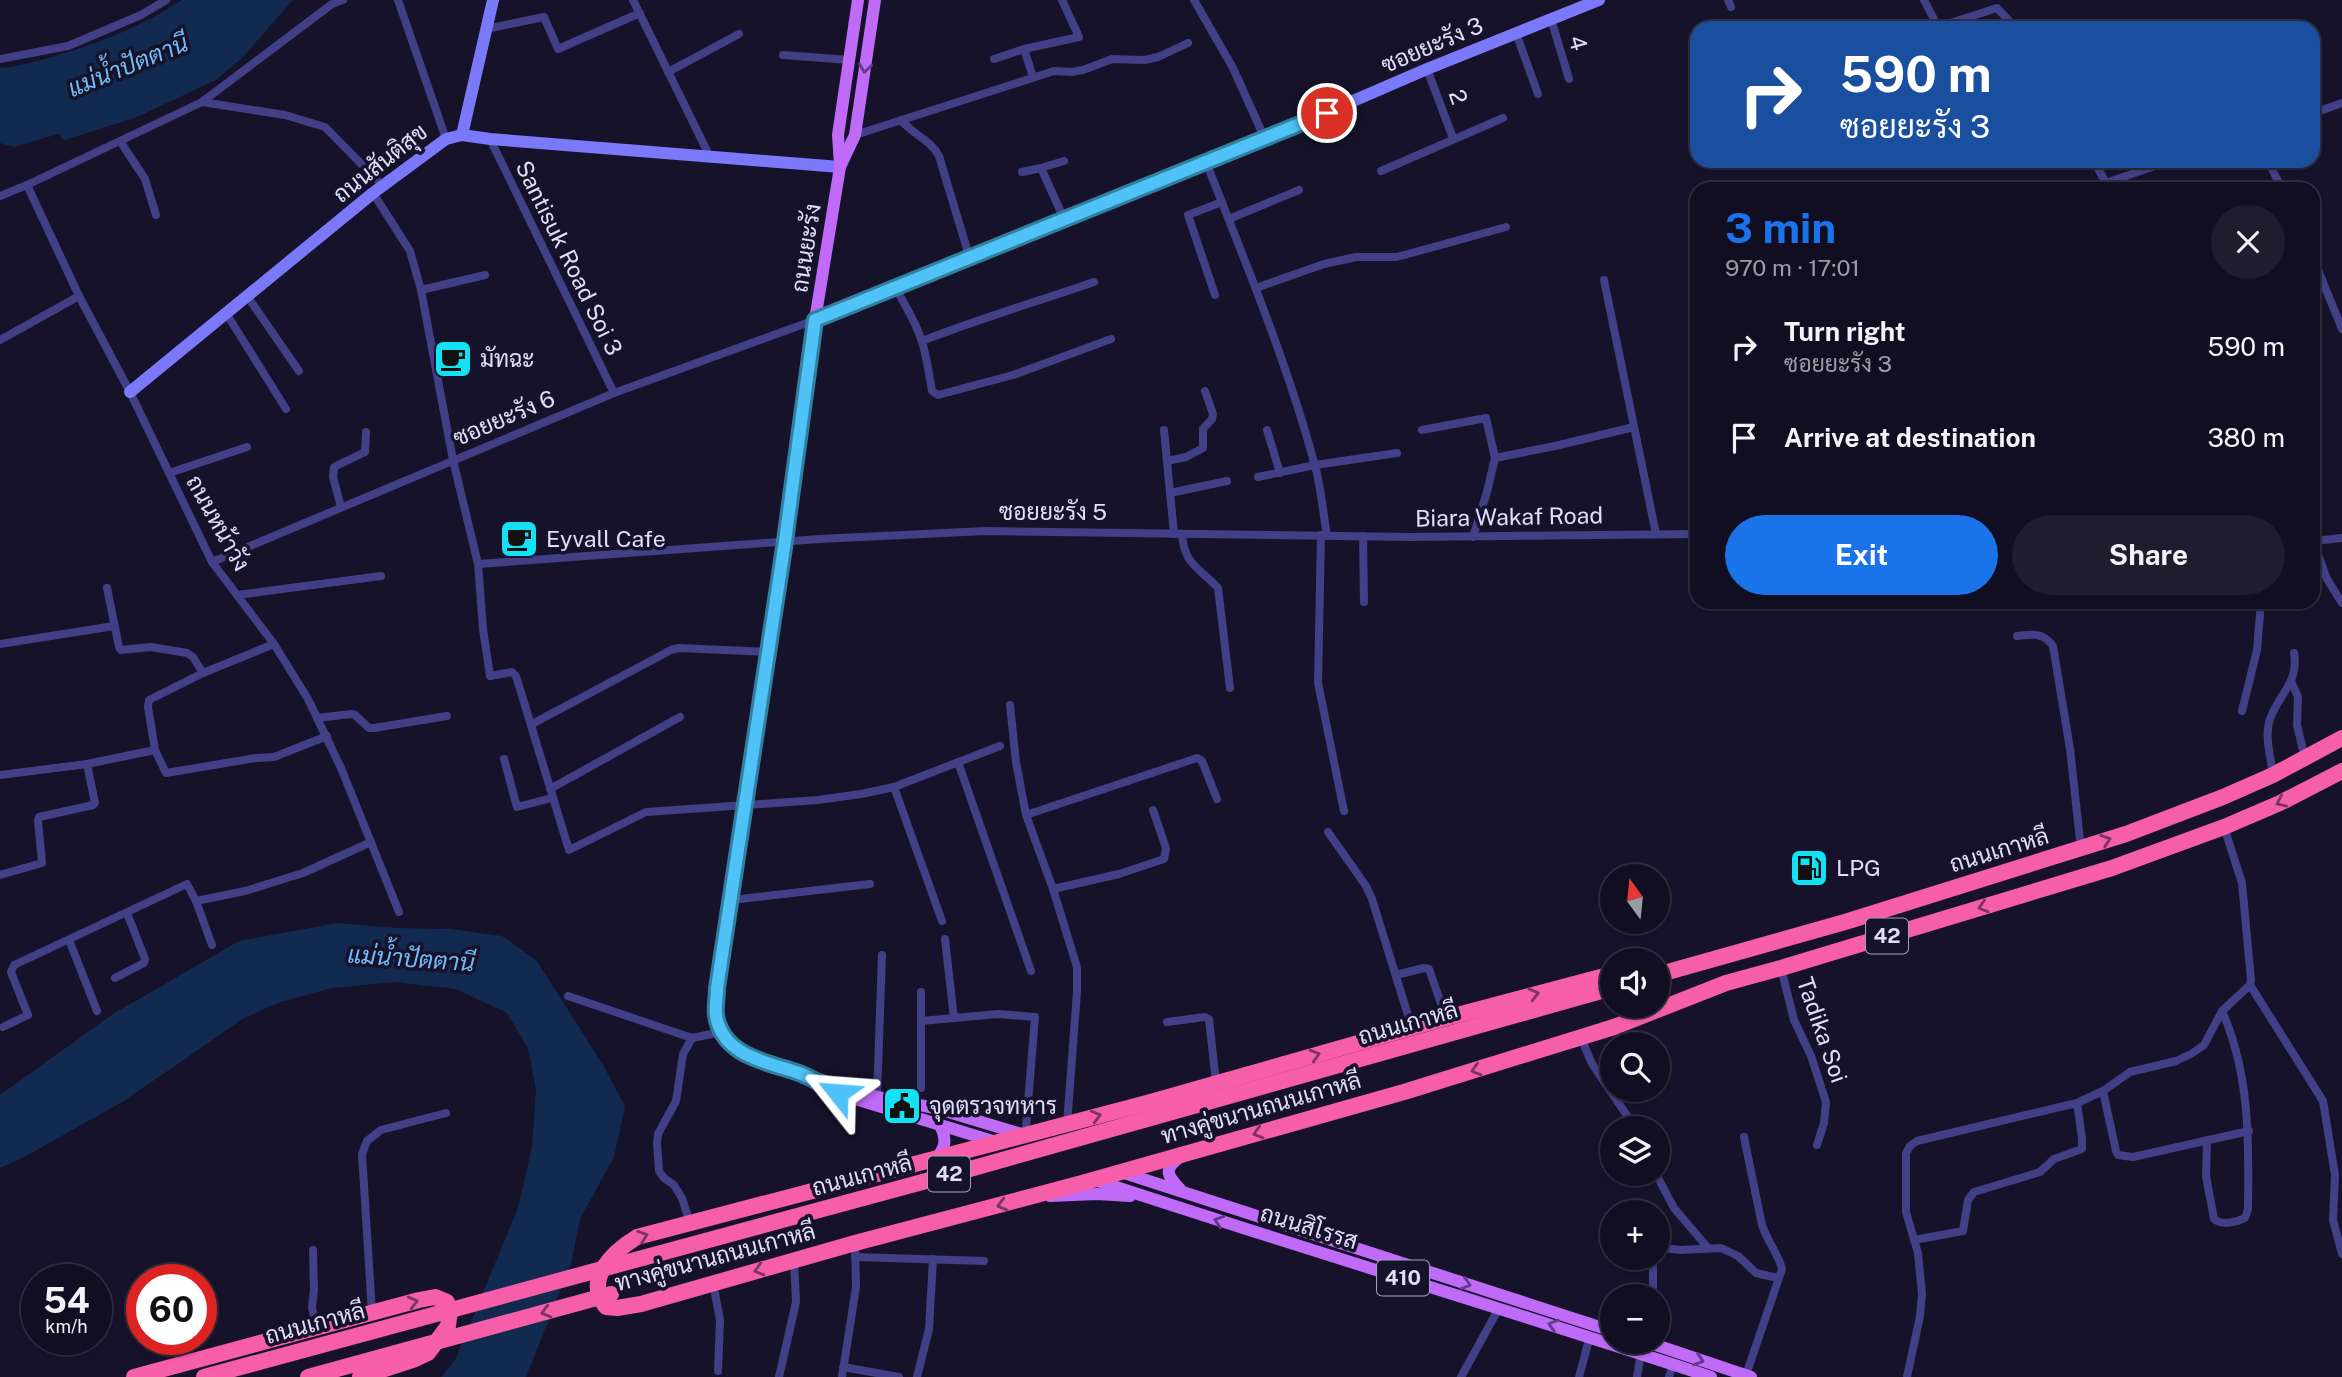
<!DOCTYPE html>
<html lang="en">
<head>
<meta charset="utf-8">
<style>
  body { margin:0; font-family:"Public Sans",Sarabun,sans-serif; background:#1e1c2d; color:#f1f3f6; height:100vh; display:flex; flex-direction:column; font-size:26px; white-space:nowrap }
  * { box-sizing:border-box; margin:0 }
  p { font-size:23px; color:#9c9ca5 }
  .icon { flex:none; width:38px; height:38px; fill:none; stroke:currentColor; stroke-width:2; stroke-linecap:round; stroke-linejoin:round }
  .map { position:relative; flex:1; overflow:hidden }
  .details { position:absolute; left:1690px; top:182px; width:630px; height:427px; display:flex; flex-direction:column; background:#100e20; border-radius:21px; box-shadow:0 2px 5px #0004,0 0 0 2px #302e3e }
  .details>* { flex:none }
  .hud { position:absolute; left:1690px; top:21px; width:630px; height:147px; border-radius:21px; box-shadow:0 2px 5px #0004,0 0 0 2px #302e3e; background:#1a4fa0; color:#fff; overflow:hidden }
  .needle { width:46px; rotate:345deg }
  .controls { position:absolute; left:1600px; top:864px; display:grid; gap:14px }
  .controls a { display:grid; place-items:center; width:70px; height:70px; border-radius:50%; background:#100e20; box-shadow:0 2px 5px #0004,0 0 0 2px #302e3e; font-size:35px }
  .speed { position:absolute; left:21px; top:1264px; display:flex; gap:14px; font-size:35px; font-weight:700; text-align:center }
  .speed>* { display:grid; place-content:center; width:91px; height:91px; border-radius:50%; background:#100e20; box-shadow:0 2px 5px #0004,0 0 0 2px #302e3e; line-height:1 }
  .speed small { font-size:18px; font-weight:400 }
  .speed .limit { border:10px solid #d22; background:#fff; color:#111 }
  .pin { position:absolute; display:grid; place-items:center; width:60px; height:60px; color:#fff; margin:-30px; border:4px solid #fff; border-radius:50%; box-shadow:0 2px 7px #0007 }
  .me { position:absolute; width:77px; margin:-38px; rotate:298deg; stroke-linejoin:round; filter:drop-shadow(0 0 5px #0008) }
  .turn { display:flex; align-items:center; gap:24px; height:147px; padding:0 35px; font-size:32px }
  .turn .icon { width:91px; height:91px; stroke-width:2.5 }
  .turn b { display:block; font-size:49px; line-height:60px }
  .round { display:grid; place-items:center; flex:none; width:74px; height:74px; border-radius:37px; background:#1e1c2d }
  .head { display:flex; align-items:center; justify-content:space-between; height:119px; padding:0 35px }
  h1 { font-size:42px; font-weight:700; line-height:52px; color:#1a73e8 }
  .primary-button { display:flex; gap:14px; margin-top:auto; padding:14px 35px }
  .primary-button a { flex:1; height:80px; border-radius:42px; background:#1a73e8; color:#fff; font-size:28px; font-weight:700; line-height:80px; text-align:center }
  .primary-button a+a { background:#1e1c2d; color:#f1f3f6 }
  ul { padding:0; list-style:none }
  li { display:flex; align-items:center; gap:21px; height:91px; padding:0 35px }
  li div { flex:1 }
  li b { display:block; font-size:26px }
  li em { font-style:normal }
  .map>svg:first-child { display:block }
  .water { fill:#122a4f }
  .lines { fill:none; stroke-linecap:round; stroke-linejoin:round }
  .street { stroke:#414087; stroke-width:8 }
  .secondary { stroke:#7a79f9; stroke-width:12 }
  .primary { stroke:#c06af8; stroke-width:12 }
  .highway { stroke:#f75eaa; stroke-width:16 }
  .oneway { stroke:#623a87 }
  .oneway2 { stroke:#7b3464 }
  .route-casing { stroke:#337fa1; stroke-width:18 }
  .route { stroke:#4fc3f7; stroke-width:12 }
  .labels { text-anchor:middle; stroke-width:7; stroke-linejoin:round; paint-order:stroke }
  .shield { fill:#16122a; stroke:#a3a0be; stroke-width:2 }
  .shield-label { font-size:21px; font-weight:bold; fill:#e0ddfd }
  .street-label { font-size:23px; fill:#e0ddfd; stroke:#16122a }
  .poi-label { font-size:23px; fill:#e0ddfd; stroke:#16122a; text-anchor:start }
  .water-label { font-size:24px; font-style:italic; fill:#70bcf8; stroke:#16122a }
</style>
</head>
<body>
<div class="map">
<svg width="2342" height="1377" viewBox="0 0 2342 1377">
  <rect width="100%" height="100%" fill="#16122a"/>
  <g class="water">
    <path d="M182,0H293L242,58L216,80L137,117L65,140L58,134L14,147L0,143V68C17,67 32,62 48,58C95,45 141,27 182,0Z"/>
    <polygon points="338,923 397,928 450,929 502,936 537,961 603,1065 625,1106 614,1157 580,1219 571,1264 526,1377 441,1377 455,1360 518,1208 532,1147 536,1090 528,1048 507,1013 456,989 395,982 332,988 280,1002 244,1018 124,1101 26,1156 0,1168 0,1095 113,1014 239,941"/>
  </g>
  <g class="lines">
    <g class="street">
      <polyline points="398,0 446,139"/>
      <polyline points="633,0 709,155"/>
      <polyline points="1194,0 1233,68 1265,139"/>
      <polyline points="1728,0 1731,7"/>
      <polyline points="1924,0 1938,27 1997,8 2016,28"/>
      <polyline points="1551,19 1569,79"/>
      <polyline points="486,29 544,17 558,49 640,13"/>
      <polyline points="1516,33 1538,94"/>
      <polyline points="1024,49 1033,77"/>
      <polyline points="783,55 849,60"/>
      <polyline points="0,59 68,46 141,15 166,0"/>
      <polyline points="994,59 1024,49 1079,37 1062,0"/>
      <polyline points="1427,69 1453,138"/>
      <polyline points="668,72 739,34"/>
      <polyline points="202,102 285,115 325,127 383,186"/>
      <polyline points="2314,113 2342,103"/>
      <path d="M901,120C912,134 931,140 939,156L970,259"/>
      <polyline points="855,135 1054,71 1071,72 1083,70 1112,59 1145,60 1158,57 1188,43"/>
      <polyline points="490,139 614,393"/>
      <polyline points="120,141 145,179 156,215"/>
      <polyline points="1064,161 1041,168 1064,219"/>
      <polyline points="2094,161 2109,189"/>
      <polyline points="2268,161 2282,189"/>
      <path d="M1206,162C1245,261 1286,360 1314,462C1321,486 1323,512 1327,536"/>
      <polyline points="1381,171 1503,118"/>
      <polyline points="1022,172 1041,168"/>
      <polyline points="2106,183 2169,161"/>
      <polyline points="27,185 79,296 130,392 212,562 274,644 308,699 341,768 399,912"/>
      <polyline points="373,193 410,251 421,290 453,460 478,564 483,629 490,676 512,672 516,676 569,850 646,812 818,800 861,794 894,787 1000,746"/>
      <polyline points="0,196 27,185 202,102 332,4 343,0"/>
      <polyline points="1229,219 1299,190"/>
      <polyline points="2314,260 2342,329"/>
      <polyline points="1604,280 1656,534"/>
      <path d="M895,286C904,305 916,321 922,342C927,357 929,375 932,391L938,395L1013,375L1111,339"/>
      <polyline points="1256,288 1324,264 1356,257 1397,257 1506,227"/>
      <polyline points="421,290 485,275"/>
      <polyline points="1215,295 1188,215 1222,202"/>
      <polyline points="247,296 299,371"/>
      <polyline points="226,313 286,409"/>
      <polyline points="0,340 79,296"/>
      <path d="M922,341C978,319 1036,302 1094,282"/>
      <polyline points="1164,430 1174,534"/>
      <polyline points="1267,430 1280,473"/>
      <polyline points="1422,430 1486,418 1495,458 1487,492 1473,537"/>
      <polyline points="1495,458 1555,446 1634,427"/>
      <polyline points="1167,461 1186,457 1203,448 1203,429 1212,419 1213,414 1205,391"/>
      <polyline points="169,473 247,447"/>
      <polyline points="1258,477 1315,465 1397,453"/>
      <polyline points="1170,493 1227,481"/>
      <polyline points="341,507 333,477 334,467 365,452 366,432"/>
      <path d="M1182,534C1184,565 1200,568 1218,588L1230,688"/>
      <polyline points="1321,535 1318,683 1344,811"/>
      <polyline points="1363,536 1364,602"/>
      <polyline points="2314,541 2342,538"/>
      <polyline points="2314,543 2327,579 2342,603"/>
      <polyline points="212,562 614,393 815,320"/>
      <polyline points="478,564 819,539 986,531 1410,537 1698,534"/>
      <polyline points="107,588 119,647 121,650 151,647 187,653 193,657 203,673"/>
      <polyline points="237,595 381,576"/>
      <path d="M2017,636C2032,634 2043,632 2053,646L2070,749L2081,849"/>
      <polyline points="0,644 114,626"/>
      <polyline points="2291,681 2298,697 2297,725 2305,758"/>
      <polyline points="1010,705 1016,762 1026,815 1053,889 1077,967 1077,992 1067,1124"/>
      <polyline points="2242,711 2257,650 2261,602"/>
      <polyline points="317,718 351,714 355,715 369,728 374,728 447,716"/>
      <polyline points="532,724 671,650 679,648 769,652"/>
      <polyline points="155,750 166,773 256,758 274,757 327,736"/>
      <polyline points="504,759 517,807 552,798"/>
      <polyline points="958,762 1031,971"/>
      <polyline points="0,775 87,764 155,750 148,707 149,700 203,673 274,644"/>
      <path d="M2273,775C2271,758 2264,736 2270,719C2280,692 2299,683 2294,653"/>
      <polyline points="894,787 942,921"/>
      <polyline points="550,789 680,717"/>
      <polyline points="1026,815 1197,758 1202,761 1217,799"/>
      <polyline points="1328,832 1366,886 1372,899 1412,1028"/>
      <polyline points="0,875 42,863 38,820 39,817 93,805 95,803 87,764"/>
      <polyline points="1053,889 1119,874 1164,859 1166,848 1153,810"/>
      <polyline points="732,900 870,884"/>
      <polyline points="196,901 245,891 303,873 371,842"/>
      <polyline points="945,939 954,1018"/>
      <polyline points="69,940 97,1011"/>
      <polyline points="1781,968 1794,1020 1811,1056 1826,1102 1824,1123 1817,1145"/>
      <polyline points="1396,975 1424,968 1429,969 1446,1018"/>
      <polyline points="115,978 144,963 145,959 127,913"/>
      <polyline points="2250,985 2323,1101 2335,1175 2333,1220 2342,1254"/>
      <polyline points="921,992 921,1088"/>
      <polyline points="568,996 692,1038 721,1032"/>
      <polyline points="921,1021 998,1014 1035,1017 1026,1128"/>
      <polyline points="1167,1022 1205,1017 1209,1019 1216,1083"/>
      <polyline points="3,1027 28,1015 11,972 14,965 187,884 196,901 212,945"/>
      <polyline points="1581,1037 1591,1062 1636,1129"/>
      <polyline points="2103,1091 2116,1151 2118,1155 2133,1157 2249,1131"/>
      <polyline points="877,1097 882,955"/>
      <path d="M1744,1137L1762,1225C1767,1241 1779,1255 1782,1269L1746,1375"/>
      <path d="M2207,1140L2206,1176L2214,1219C2222,1226 2237,1222 2245,1218L2248,1209C2249,1142 2250,1074 2222,1011"/>
      <polyline points="1656,1174 1674,1208 1708,1248"/>
      <polyline points="690,1223 682,1198 674,1185 664,1178 659,1171 657,1143 658,1134 676,1101 683,1054 692,1038"/>
      <polyline points="1914,1240 1963,1231 1968,1200 1974,1192 2040,1172 2054,1159 2082,1149 2082,1138 2077,1103"/>
      <polyline points="1657,1247 1680,1250 1721,1248 1738,1256 1756,1273 1778,1278"/>
      <polyline points="313,1250 314,1290 312,1307 316,1328"/>
      <polyline points="855,1257 984,1261"/>
      <polyline points="713,1283 720,1320 718,1371"/>
      <polyline points="1650,1297 1653,1289 1653,1258"/>
      <polyline points="372,1312 362,1154 367,1141 381,1130 446,1113"/>
      <polyline points="843,1367 899,1377"/>
      <polyline points="779,1377 796,1302 794,1260"/>
      <polyline points="842,1377 856,1287 855,1243"/>
      <polyline points="917,1377 929,1329 933,1259"/>
      <polyline points="1461,1377 1499,1308"/>
      <polyline points="1579,1377 1590,1336"/>
      <polyline points="1637,1377 1641,1353"/>
      <polyline points="1669,1377 1673,1364"/>
      <polyline points="1907,1377 1920,1316 1922,1294 1918,1253 1906,1212 1906,1153 1910,1146 1917,1141 2077,1103 2103,1091 2130,1072 2176,1061 2191,1054 2204,1045 2222,1011 2250,985 2251,980 2242,883 2224,827"/>
    </g>
    <g class="secondary">
      <polyline points="462,135 493,0"/>
      <polyline points="815,320 1265,139 1427,69 1599,0"/>
      <polyline points="130,392 373,193 446,139 462,135 490,139 840,167"/>
    </g>
    <g class="primary">
      <polyline points="875,0 855,135 840,167 815,320 785,541 717,988 716,1015 721,1032 731,1046 747,1055 837,1085 877,1097 935,1108 1025,1135"/>
      <polyline points="840,164 838,135 858,0"/>
      <polyline points="852,1098 996,1142"/>
      <path d="M1180,1157C1163,1170 1167,1175 1180,1189"/>
      <path d="M936,1159C946,1146 947,1140 940,1125"/>
      <polyline points="1121,1172 1612,1331"/>
      <path d="M1095,1180C1300,1248 1506,1309 1711,1377"/>
      <polyline points="1050,1196 1097,1194 1130,1196"/>
      <polyline points="1647,1342 1751,1377"/>
    </g>
    <g class="highway">
      <path d="M1612,974L1446,1018L1147,1103L637,1237C614,1251 583,1279 606,1307L617,1308L641,1304L855,1243L1082,1183L1404,1092L1614,1027L1726,983L1781,968L2112,868L2224,827L2280,803L2342,771"/>
      <polyline points="1657,975 1845,922 2126,834 2223,797 2273,775 2342,738"/>
      <polyline points="134,1377 419,1300 435,1297 447,1302 450,1311 448,1326 428,1353 413,1360 360,1377"/>
      <polyline points="204,1377 963,1171 1612,988"/>
      <polyline points="308,1377 611,1294"/>
    </g>
  </g>
  <defs><path id="oneway-chevron" d="M-2-3.5L2.5 0L-2 3.5" fill="none" stroke-width="1.6" stroke-linecap="round" stroke-linejoin="round" transform="scale(1.75)"/></defs>
  <g class="oneway">
    <use href="#oneway-chevron" transform="translate(865 68) rotate(98)"/>
    <use href="#oneway-chevron" transform="translate(1219 1221) rotate(-162)"/>
    <use href="#oneway-chevron" transform="translate(1466 1284) rotate(17)"/>
    <use href="#oneway-chevron" transform="translate(1553 1325) rotate(-163)"/>
    <use href="#oneway-chevron" transform="translate(1699 1360) rotate(18)"/>
  </g>
  <g class="oneway2">
    <use href="#oneway-chevron" transform="translate(2281 802) rotate(155)"/>
    <use href="#oneway-chevron" transform="translate(2106 840) rotate(-19)"/>
    <use href="#oneway-chevron" transform="translate(1983 907) rotate(163)"/>
    <use href="#oneway-chevron" transform="translate(1534 994) rotate(-15)"/>
    <use href="#oneway-chevron" transform="translate(1315 1055) rotate(-16)"/>
    <use href="#oneway-chevron" transform="translate(1476 1070) rotate(163)"/>
    <use href="#oneway-chevron" transform="translate(1096 1116) rotate(-15)"/>
    <use href="#oneway-chevron" transform="translate(1258 1133) rotate(164)"/>
    <use href="#oneway-chevron" transform="translate(1002 1205) rotate(165)"/>
    <use href="#oneway-chevron" transform="translate(643 1236) rotate(-19)"/>
    <use href="#oneway-chevron" transform="translate(759 1270) rotate(164)"/>
    <use href="#oneway-chevron" transform="translate(413 1302) rotate(-14)"/>
    <use href="#oneway-chevron" transform="translate(546 1312) rotate(165)"/>
  </g>
  <g class="lines">
    <defs>
      <path id="route" d="M838,1093C825,1087 813,1078 799,1073C767,1062 722,1056 716,1015C715,1007 717,997 717,988L785,541L815,320L1327,113"/>
    </defs>
    <use href="#route" class="route-casing"/>
    <use href="#route" class="route"/>
  </g>
  <defs>
    <symbol id="cafe-square" viewBox="-11 -11 22 22"><rect x="-9" y="-9" width="18" height="18" rx="4" fill="#13e1f4" stroke="#16122a"/><path d="M-5.5-4.5H6V0H3Q3 3.5 0 3.5H-2.5Q-5.5 3.5-5.5 0ZM3-3.2v2h1.7v-2ZM-6 4.5H4V6H-6Z" fill="#111"/></symbol>
    <symbol id="fuel-square" viewBox="-11 -11 22 22"><rect x="-9" y="-9" width="18" height="18" rx="4" fill="#13e1f4" stroke="#16122a"/><path d="M-5.5-6h7V0h2V4h1.3V-2.5L3-4.5l.8-.8L6-3V5H2.5V1h-1V6h-7ZM-4.2-4.7v3.2H.2V-4.7Z" fill="#111"/></symbol>
    <symbol id="civic-square" viewBox="-11 -11 22 22"><rect x="-9" y="-9" width="18" height="18" rx="4" fill="#13e1f4" stroke="#16122a"/><path d="M-.6-6.5H3V-4.5H.6V-3L4-1V1h2V6H-6V1h2V-1L-.6-3ZM-1.2 2.5V6h2.4V2.5Z" fill="#111"/></symbol>
  </defs>
  <g fill-rule="evenodd">
    <use href="#cafe-square" x="431" y="337" width="44" height="44"/>
    <use href="#cafe-square" x="497" y="517" width="44" height="44"/>
    <use href="#fuel-square" x="1787" y="846" width="44" height="44"/>
    <use href="#civic-square" x="880" y="1084" width="44" height="44"/>
  </g>
  <g class="labels">
    <g class="shield">
      <rect x="1866" y="918.5" width="42" height="35" rx="5"/>
      <rect x="928" y="1156.5" width="42" height="35" rx="5"/>
      <rect x="1377" y="1260.5" width="52" height="35" rx="5"/>
    </g>
    <g class="shield-label">
      <text x="1887" y="943">42</text>
      <text x="949" y="1181">42</text>
      <text x="1403" y="1285">410</text>
    </g>
    <g class="street-label">
      <text transform="translate(1578 43) rotate(74)" y="8">4</text>
      <text transform="translate(1432 45) rotate(-23)" y="8">ซอยยะรัง 3</text>
      <text transform="translate(1458 97) rotate(70)" y="8">2</text>
      <text transform="translate(380 163) rotate(-38)" y="8">ถนนสันติสุข</text>
      <text transform="translate(806 248) rotate(-81)" y="8">ถนนยะรัง</text>
      <text transform="translate(569 258) rotate(64)" y="8">Santisuk Road Soi 3</text>
      <text transform="translate(504 418) rotate(-23)" y="8">ซอยยะรัง 6</text>
      <text x="1053" y="520">ซอยยะรัง 5</text>
      <text transform="translate(1509 517) rotate(-1)" y="8">Biara Wakaf Road</text>
      <text transform="translate(218 523) rotate(61)" y="8">ถนนหน้าวัง</text>
      <text transform="translate(1999 850) rotate(-17)" y="8">ถนนเกาหลี</text>
      <text transform="translate(1408 1023) rotate(-16)" y="8">ถนนเกาหลี</text>
      <text transform="translate(1822 1030) rotate(71)" y="8">Tadika Soi</text>
      <text transform="translate(1261 1108) rotate(-16)" y="8">ทางคู่ขนานถนนเกาหลี</text>
      <text transform="translate(862 1175) rotate(-15)" y="8">ถนนเกาหลี</text>
      <text transform="translate(1309 1227) rotate(17)" y="8">ถนนสิโรรส</text>
      <text transform="translate(715 1257) rotate(-15)" y="8">ทางคู่ขนานถนนเกาหลี</text>
      <text transform="translate(315 1323) rotate(-15)" y="8">ถนนเกาหลี</text>
    </g>
    <g class="poi-label">
      <text x="480" y="367">มัทฉะ</text>
      <text x="546" y="547">Eyvall Cafe</text>
      <text x="1836" y="876">LPG</text>
      <text x="929" y="1114">จุดตรวจทหาร</text>
    </g>
    <g class="water-label">
      <text transform="translate(128 66) rotate(-22)" y="8">แม่น้ำปัตตานี</text>
      <text transform="translate(411 959) rotate(4)" y="8">แม่น้ำปัตตานี</text>
    </g>
  </g>
</svg>
<div class="controls">
<a><svg class="needle" viewBox="-14 -14 28 28"><path d="M0-13l5 13h-10z" fill="#e53935"/><path d="M0 13l5-13h-10z" fill="#9c9ca5"/></svg></a>
<a><svg class="icon" aria-label="sound" viewBox="0 0 24 24"><path d="M4 9h4l5-4v14l-5-4H4zM17 9q2 3 0 6"/></svg></a>
<a><svg class="icon" aria-label="search" viewBox="0 0 24 24"><circle cx="10" cy="10" r="6"/><path d="M15 15l6 6"/></svg></a>
<a><svg class="icon" aria-label="layers" viewBox="0 0 24 24"><path d="M12 4l9 5-9 5-9-5zM3 14l9 5 9-5"/></svg></a>
<a>+</a>
<a>−</a>
</div>
<div class="speed"><div>54<small>km/h</small></div><div class="limit">60</div></div>
<div class="pin" style="left:1327px;top:113px;background:#d93025"><svg class="icon" aria-label="arrive" viewBox="0 0 24 24"><path d="M6 21V4h12l-3 4 3 4H6"/></svg></div>
<svg class="me" style="left:838px;top:1093px" viewBox="-20 -20 40 40"><path d="M0-17L14 15 0 8-14 15z" fill="#4fc3f7" stroke="#fff" stroke-width="4"/></svg>
<div class="hud">
<div class="turn"><svg class="icon" aria-label="right" viewBox="0 0 24 24"><path d="M7 20v-9h11M14 6l5 5-5 5"/></svg><div><b>590 m</b>ซอยยะรัง 3</div></div>
</div>
<section class="details">
<div class="head"><div><h1>3 min</h1><p>970 m · 17:01</p></div><a class="round"><svg class="icon" aria-label="close" viewBox="0 0 24 24"><path d="M6 6l12 12M18 6L6 18"/></svg></a></div>
<ul>
<li><svg class="icon" aria-label="right" viewBox="0 0 24 24"><path d="M7 20v-9h11M14 6l5 5-5 5"/></svg><div><b>Turn right</b><p>ซอยยะรัง 3</p></div><em>590 m</em></li>
<li><svg class="icon" aria-label="arrive" viewBox="0 0 24 24"><path d="M6 21V4h12l-3 4 3 4H6"/></svg><div><b>Arrive at destination</b></div><em>380 m</em></li>
</ul>
<div class="primary-button"><a>Exit</a><a>Share</a></div>
</section>
</div>
</body>
</html>
